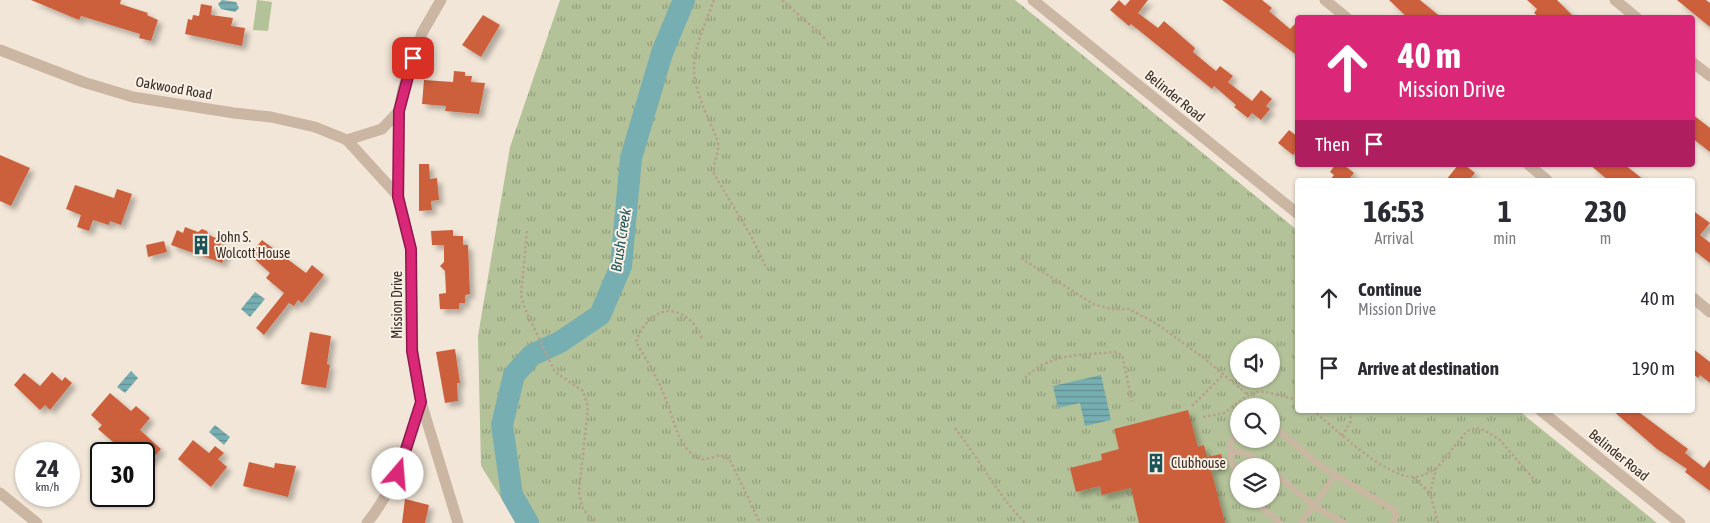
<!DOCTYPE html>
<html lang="en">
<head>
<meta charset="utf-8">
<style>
  body { margin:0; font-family:"Asap Condensed",sans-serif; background:#f7f7f7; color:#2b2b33; height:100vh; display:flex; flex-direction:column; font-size:19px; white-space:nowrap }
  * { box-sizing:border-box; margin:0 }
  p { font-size:16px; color:#7c7c81 }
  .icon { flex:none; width:28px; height:28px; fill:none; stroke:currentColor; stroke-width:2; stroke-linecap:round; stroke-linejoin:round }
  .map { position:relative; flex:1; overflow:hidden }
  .details { position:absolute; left:1295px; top:178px; width:400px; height:235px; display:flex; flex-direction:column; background:#fff; border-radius:5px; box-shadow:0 1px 4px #0004 }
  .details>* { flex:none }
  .guide { position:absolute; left:1295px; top:15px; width:400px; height:152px; border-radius:5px; box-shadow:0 1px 4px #0004; background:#db2777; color:#fff; overflow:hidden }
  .buttons { position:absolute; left:1230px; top:338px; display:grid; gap:10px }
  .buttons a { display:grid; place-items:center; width:50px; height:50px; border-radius:50%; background:#fff; box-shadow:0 1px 4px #0004; font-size:25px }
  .speed { position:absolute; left:15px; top:442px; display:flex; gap:10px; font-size:25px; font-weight:700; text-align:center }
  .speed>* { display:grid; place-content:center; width:65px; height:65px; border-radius:50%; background:#fff; box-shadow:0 1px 4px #0004; line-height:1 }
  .speed small { font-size:12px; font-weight:400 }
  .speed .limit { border:2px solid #111; border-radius:8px; background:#fff; color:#111 }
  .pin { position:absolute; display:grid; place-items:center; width:42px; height:42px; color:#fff; margin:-21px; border-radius:10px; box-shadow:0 2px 8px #0006 }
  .me { position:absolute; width:55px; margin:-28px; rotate:18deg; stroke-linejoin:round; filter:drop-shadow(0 0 4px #0008) }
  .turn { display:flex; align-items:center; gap:18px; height:105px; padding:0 20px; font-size:22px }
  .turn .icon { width:65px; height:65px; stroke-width:2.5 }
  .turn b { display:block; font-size:35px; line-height:42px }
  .then { display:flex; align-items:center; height:48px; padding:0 20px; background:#0003; gap:10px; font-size:19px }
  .eta { display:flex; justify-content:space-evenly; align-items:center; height:85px; text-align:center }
  .eta b { font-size:30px; font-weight:700; line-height:35px }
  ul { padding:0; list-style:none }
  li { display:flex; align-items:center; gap:15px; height:70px; padding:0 20px }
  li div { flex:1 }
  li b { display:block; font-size:19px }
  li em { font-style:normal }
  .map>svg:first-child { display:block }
  .grass { fill:url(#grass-tufts); fill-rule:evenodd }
  .pitch { fill:#b3c298 }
  .water { fill:url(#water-rules) }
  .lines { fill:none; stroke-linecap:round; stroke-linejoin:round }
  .river { stroke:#76aeb1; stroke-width:22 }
  .building { fill:#cc613c; filter:url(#shadow) }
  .path { stroke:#b7a08e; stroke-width:2.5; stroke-dasharray:2.5 2.5; stroke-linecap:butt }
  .service { stroke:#cbb6a4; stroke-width:5.5 }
  .minor { stroke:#cbb6a4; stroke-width:11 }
  .route-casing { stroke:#8e194d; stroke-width:12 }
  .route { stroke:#db2777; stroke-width:9 }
  .labels { text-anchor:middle; stroke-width:4; stroke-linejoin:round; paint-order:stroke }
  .street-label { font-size:14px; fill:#362b26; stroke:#faf0e4 }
  .poi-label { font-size:14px; fill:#362b26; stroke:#faf0e4; text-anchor:start }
  .water-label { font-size:15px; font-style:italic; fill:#1a5459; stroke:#faf0e4 }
</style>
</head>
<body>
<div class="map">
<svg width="1710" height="523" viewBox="0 0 1710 523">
  <defs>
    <pattern id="grass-tufts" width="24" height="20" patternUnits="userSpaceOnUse" patternTransform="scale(1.25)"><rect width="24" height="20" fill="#b3c298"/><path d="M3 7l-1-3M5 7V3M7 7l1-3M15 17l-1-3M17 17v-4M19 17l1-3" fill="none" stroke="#929e7c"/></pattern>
    <pattern id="water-rules" width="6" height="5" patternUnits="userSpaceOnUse" patternTransform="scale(1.25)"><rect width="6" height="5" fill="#76aeb1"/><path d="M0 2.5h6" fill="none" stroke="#628e90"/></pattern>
    <filter id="shadow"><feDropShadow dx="4.5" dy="4.5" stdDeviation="2.5" flood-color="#0004"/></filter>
  </defs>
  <rect width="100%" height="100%" fill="#f2e6d8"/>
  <path class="grass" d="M560,0H1015L1297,230L1298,410H1518L1657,523H517L481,466L478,336L510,147ZM1239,346H1271V379H1239ZM1239,406H1271V439H1239ZM1239,466H1271V499H1239Z"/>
  <polygon class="pitch" points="257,0 272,2 268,31 253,30"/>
  <g class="water">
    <polygon points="222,0 236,2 239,8 235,12 221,9 218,4"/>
    <polygon points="255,292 265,299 250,317 241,309"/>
    <polygon points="131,371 138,378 125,393 117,387"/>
    <polygon points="1101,375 1111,420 1085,426 1080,403 1058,408 1053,386"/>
    <polygon points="215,425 230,437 224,445 209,432"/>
  </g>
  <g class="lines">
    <polyline class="river" points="528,523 512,495 502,425 514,375 532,355 560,342 600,315 621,266 631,158 662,53 684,0"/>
  </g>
  <g class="building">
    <polygon points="31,0 121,0 120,4 148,13 147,15 158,20 151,41 139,38 140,34 81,16 79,20"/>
    <polygon points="1119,0 1125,6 1130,0 1148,0 1138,13 1158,28 1164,21 1195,48 1193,52 1211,67 1216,71 1220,66 1233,76 1228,82 1252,101 1261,90 1272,99 1266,106 1270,109 1261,120 1252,113 1248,118 1234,107 1236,105 1214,86 1212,89 1131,24 1129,26 1110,10"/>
    <polygon points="1222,0 1262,0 1272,8 1269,11 1290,29 1298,21 1298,56"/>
    <polygon points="1389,0 1420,0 1442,18 1408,18"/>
    <polygon points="1527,0 1557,0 1575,18 1540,18 1534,13 1537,9"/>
    <polygon points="1677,0 1706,0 1710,3 1710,27"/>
    <polygon points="201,4 212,6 211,15 233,18 231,26 245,28 242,46 185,34 188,19 192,20 193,15 199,16"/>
    <polygon points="483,15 500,25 481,57 462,45"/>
    <polygon points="454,71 465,72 465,76 472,76 471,82 485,83 479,114 445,111 446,106 422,104 424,80 453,82"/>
    <polygon points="1692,114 1710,128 1710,152 1692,138"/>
    <polygon points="1289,130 1298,137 1298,150 1293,155 1278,143"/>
    <polygon points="0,155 30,168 11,206 0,201"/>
    <polygon points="419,164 429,164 430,179 437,178 439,200 431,201 432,210 419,211"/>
    <polygon points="1335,165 1344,165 1354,173 1348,180 1330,180 1334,175 1330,172"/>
    <polygon points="1458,165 1465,165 1475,173 1469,180 1446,180"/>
    <polygon points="1590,165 1625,165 1644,180 1608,180"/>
    <polygon points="75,185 114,198 117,189 132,194 121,225 110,221 109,225 93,220 89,231 77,227 81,215 66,209"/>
    <polygon points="1692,210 1710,223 1700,235 1710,243 1710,263 1692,249"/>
    <polygon points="185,227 198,232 202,229 207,231 209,235 222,241 220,244 228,248 222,263 171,245 177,230 183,233"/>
    <polygon points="453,230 453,236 463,236 463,245 468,245 470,294 465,295 465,303 459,303 459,309 440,309 439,294 446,293 445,271 440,266 444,262 444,245 432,245 431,231"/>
    <polygon points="262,240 306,273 312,265 324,275 302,303 298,300 294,306 289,303 264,335 256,328 284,293 266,278 270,273 250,255"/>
    <polygon points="164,241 167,252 148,257 146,245"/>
    <polygon points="310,332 331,336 327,364 330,365 326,388 301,384"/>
    <polygon points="1692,348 1710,362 1710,383 1700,375 1698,378 1692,373"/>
    <polygon points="455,349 460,383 457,383 458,401 445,403 436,352"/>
    <polygon points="52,372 62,381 65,377 72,383 50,410 45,405 40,410 14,385 24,373 40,386"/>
    <polygon points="110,393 131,411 136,406 150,418 140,430 161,449 144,469 144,454 127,454 98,429 102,425 91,415"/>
    <polygon points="1188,410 1198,447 1204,445 1207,457 1221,454 1225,466 1211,470 1225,523 1139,523 1131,488 1102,495 1100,486 1076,492 1070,468 1102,460 1101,454 1119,449 1114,429"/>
    <polygon points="1612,410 1636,410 1688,449 1685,453 1704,468 1710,460 1710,491 1685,472 1687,469 1657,449"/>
    <polygon points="193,440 209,453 215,446 224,453 218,459 227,467 211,487 178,459"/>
    <polygon points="249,462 274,468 275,463 296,466 288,497 243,486"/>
    <polygon points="405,499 429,505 425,523 402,523"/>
  </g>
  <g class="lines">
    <g class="path">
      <path d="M714,0C706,22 693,48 694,72C696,96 710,120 718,142C719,154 713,162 714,174L751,236L766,267"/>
      <polyline points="782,0 827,40"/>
      <polyline points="527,231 521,295 525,309 555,372 583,391 588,407 579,492 582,507 594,523"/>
      <polyline points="1021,258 1093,304 1111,309 1129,309 1157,324 1205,359 1248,395"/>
      <path d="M702,338C699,333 696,326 692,322C668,299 645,316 636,342C647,360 658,379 666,400C674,419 677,444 696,457C703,462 713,457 721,455L730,460L760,523"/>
      <path d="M1025,378C1049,353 1083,355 1115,352L1122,355L1132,401"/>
      <polyline points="1192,406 1223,375"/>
      <path d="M1313,410C1334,428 1386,478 1414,477C1422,477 1429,472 1436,469"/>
      <polyline points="1203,417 1224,413 1248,395 1257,392 1266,392 1298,400"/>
      <path d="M955,428C979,459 997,494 1025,523"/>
      <polyline points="1342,436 1351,421 1350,410"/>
      <polyline points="1413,477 1430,493"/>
      <polyline points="1438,523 1430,493 1436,469 1467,431 1475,428 1484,430 1500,440 1536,482"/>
    </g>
    <g class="service">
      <polyline points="1271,424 1322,467 1394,510 1396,517 1393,523"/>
      <polyline points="1231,451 1231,441 1239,429"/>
      <polyline points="1271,470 1314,506 1344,523"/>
      <polyline points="1239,480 1231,460 1231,451 1248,454 1267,466"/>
      <polyline points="1252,499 1280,523"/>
      <polyline points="1301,523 1335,476"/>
    </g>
    <g class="minor">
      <polyline points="441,0 422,33 403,89 399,111 399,197 411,249 413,351 421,402 458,523"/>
      <polyline points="1033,0 1298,214"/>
      <polyline points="1325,0 1347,18"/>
      <polyline points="1615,0 1637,18"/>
      <polyline points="0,50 83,82 133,97 234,113 271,117 315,127 347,140 399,197"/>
      <polyline points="1692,62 1710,76"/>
      <polyline points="347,140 382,129 399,111"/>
      <polyline points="1529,165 1547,180"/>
      <polyline points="1692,297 1710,312"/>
      <polyline points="1540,410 1680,523"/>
      <polyline points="0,493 37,523"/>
      <path d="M367,523C398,484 406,449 421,403"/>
    </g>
  </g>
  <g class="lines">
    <defs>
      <polyline id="route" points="398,474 421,402 412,351 411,249 398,197 399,111 413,58"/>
    </defs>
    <use href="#route" class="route-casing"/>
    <use href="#route" class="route"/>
  </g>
  <defs>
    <symbol id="building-bare" viewBox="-9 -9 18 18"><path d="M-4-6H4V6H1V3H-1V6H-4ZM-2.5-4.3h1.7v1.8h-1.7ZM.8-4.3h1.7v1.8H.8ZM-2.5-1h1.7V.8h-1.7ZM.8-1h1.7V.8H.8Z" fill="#1a5459" stroke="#faf0e4" stroke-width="2.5" paint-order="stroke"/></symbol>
  </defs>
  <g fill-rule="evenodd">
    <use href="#building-bare" x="187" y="231" width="28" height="28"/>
    <use href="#building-bare" x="1142" y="449" width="28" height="28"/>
  </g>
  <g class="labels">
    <g class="street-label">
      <text transform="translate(174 88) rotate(10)" y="5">Oakwood Road</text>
      <text transform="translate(1175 96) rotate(39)" y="5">Belinder Road</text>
      <text transform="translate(397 305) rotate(-90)" y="5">Mission Drive</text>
      <text transform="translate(1619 455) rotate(39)" y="5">Belinder Road</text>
    </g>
    <g class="poi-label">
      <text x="216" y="242">John S.<tspan x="216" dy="16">Wolcott House</tspan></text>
      <text x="1171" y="468">Clubhouse</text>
    </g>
    <g class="water-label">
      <text transform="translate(621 240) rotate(-81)" y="5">Brush Creek</text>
    </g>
  </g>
</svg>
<div class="buttons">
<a><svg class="icon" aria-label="sound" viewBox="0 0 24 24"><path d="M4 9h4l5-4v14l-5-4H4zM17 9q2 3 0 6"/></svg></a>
<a><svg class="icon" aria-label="search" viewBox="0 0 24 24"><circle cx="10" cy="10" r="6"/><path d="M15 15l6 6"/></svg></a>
<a><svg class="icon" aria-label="layers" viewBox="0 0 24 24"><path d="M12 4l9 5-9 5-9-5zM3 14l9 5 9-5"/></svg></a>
</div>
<div class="speed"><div>24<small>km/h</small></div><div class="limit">30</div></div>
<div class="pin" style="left:413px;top:58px;background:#d93025"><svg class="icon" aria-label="arrive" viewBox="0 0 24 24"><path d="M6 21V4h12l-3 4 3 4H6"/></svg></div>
<svg class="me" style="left:398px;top:474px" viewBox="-20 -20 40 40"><circle r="19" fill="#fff"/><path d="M0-13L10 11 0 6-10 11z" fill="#db2777"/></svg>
<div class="guide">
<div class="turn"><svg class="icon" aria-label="ahead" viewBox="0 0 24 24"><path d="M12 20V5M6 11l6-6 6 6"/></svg><div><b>40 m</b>Mission Drive</div></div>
<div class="then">Then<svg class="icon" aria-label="arrive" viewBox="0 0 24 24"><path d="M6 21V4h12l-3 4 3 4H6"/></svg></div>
</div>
<section class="details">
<div class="eta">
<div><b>16:53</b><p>Arrival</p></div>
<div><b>1</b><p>min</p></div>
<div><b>230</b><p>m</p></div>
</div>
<ul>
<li><svg class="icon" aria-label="ahead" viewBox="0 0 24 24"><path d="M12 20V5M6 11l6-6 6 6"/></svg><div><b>Continue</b><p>Mission Drive</p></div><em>40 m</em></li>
<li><svg class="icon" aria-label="arrive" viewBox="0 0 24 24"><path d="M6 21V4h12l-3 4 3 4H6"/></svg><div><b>Arrive at destination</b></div><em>190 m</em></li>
</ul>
</section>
</div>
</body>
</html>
